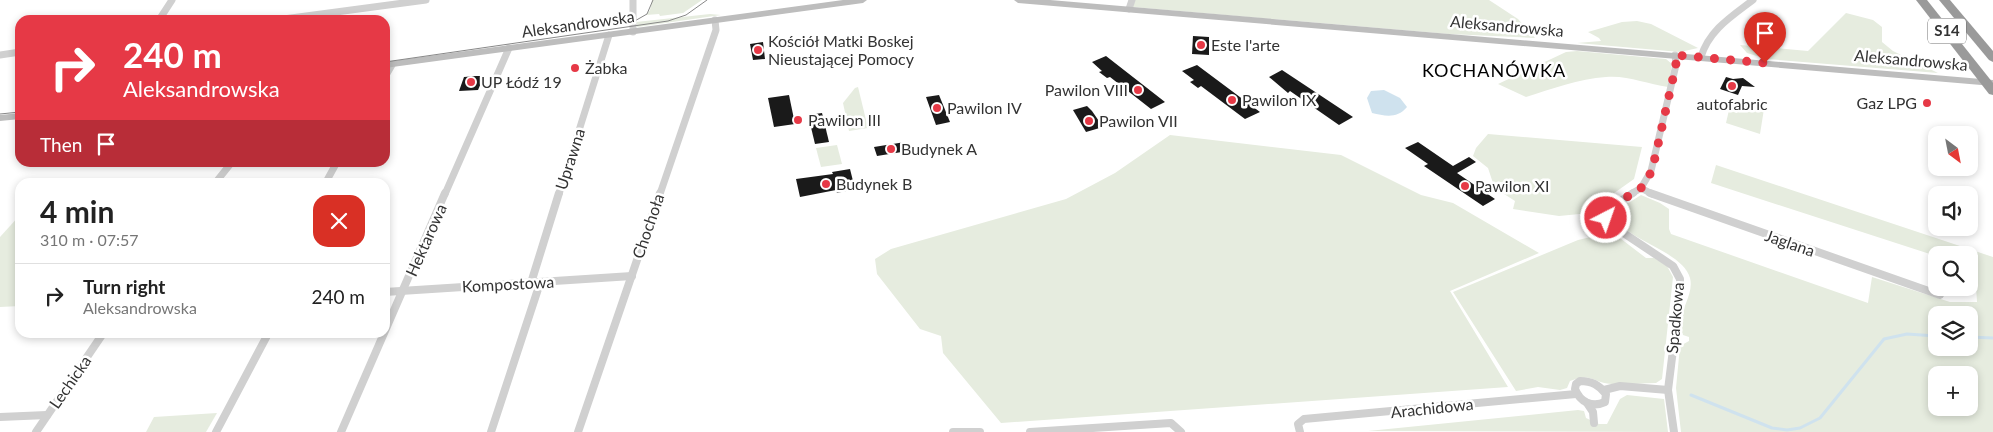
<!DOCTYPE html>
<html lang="en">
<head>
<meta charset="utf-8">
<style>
  body { margin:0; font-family:Lato,sans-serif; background:#f6f6f6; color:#222; height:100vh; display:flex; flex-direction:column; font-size:19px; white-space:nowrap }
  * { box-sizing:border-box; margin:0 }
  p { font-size:16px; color:#767676 }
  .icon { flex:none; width:28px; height:28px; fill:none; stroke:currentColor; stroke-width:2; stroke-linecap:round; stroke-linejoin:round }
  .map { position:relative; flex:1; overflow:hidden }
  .panel { position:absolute; left:15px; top:178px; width:375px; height:160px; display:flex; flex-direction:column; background:#fff; border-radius:15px; box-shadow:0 2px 8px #0003 }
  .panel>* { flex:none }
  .top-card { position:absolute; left:15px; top:15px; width:375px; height:152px; border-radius:15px; box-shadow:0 2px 8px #0003; background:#e63946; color:#fff; overflow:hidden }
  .needle { width:32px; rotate:148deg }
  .buttons { position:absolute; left:1928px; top:126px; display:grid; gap:10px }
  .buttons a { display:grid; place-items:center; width:50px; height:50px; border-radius:10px; background:#fff; box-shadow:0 2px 8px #0003; font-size:25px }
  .pin { position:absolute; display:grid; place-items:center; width:42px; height:42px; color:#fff; margin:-51px -21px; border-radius:50% 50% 50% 0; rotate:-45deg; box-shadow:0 0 5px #0007 }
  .pin .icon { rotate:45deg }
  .me { position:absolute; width:55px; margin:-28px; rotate:41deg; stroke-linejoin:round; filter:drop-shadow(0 0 4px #0008) }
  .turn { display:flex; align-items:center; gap:18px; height:105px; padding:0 25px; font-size:22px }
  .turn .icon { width:65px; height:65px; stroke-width:2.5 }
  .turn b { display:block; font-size:35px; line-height:42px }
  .then { display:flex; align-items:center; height:48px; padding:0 25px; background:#0003; gap:10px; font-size:19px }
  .round { display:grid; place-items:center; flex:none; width:52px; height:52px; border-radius:15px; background:#f6f6f6 }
  .head { display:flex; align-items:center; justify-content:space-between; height:85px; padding:0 25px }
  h1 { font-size:30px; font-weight:700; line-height:38px }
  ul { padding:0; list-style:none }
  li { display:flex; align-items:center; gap:15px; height:65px; padding:0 25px; border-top:1px solid #e0e0e0 }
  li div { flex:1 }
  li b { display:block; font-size:19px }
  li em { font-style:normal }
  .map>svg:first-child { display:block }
  .green { fill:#e6ecdf; fill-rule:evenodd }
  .water { fill:#cfe2ee }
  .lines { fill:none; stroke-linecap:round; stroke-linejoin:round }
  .stream { stroke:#cfe2ee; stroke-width:3 }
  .building { fill:#1a1a1a }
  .street-far1 { stroke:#d0d0d0; stroke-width:7 }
  .street { stroke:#d0d0d0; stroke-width:8 }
  .secondary { fill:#bdbdbd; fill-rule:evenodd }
  .highway { fill:#9a9a9a; fill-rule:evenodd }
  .tram { stroke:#888; stroke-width:1 }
  .route { stroke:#e63946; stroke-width:9; stroke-dasharray:0 16.2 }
  .poi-dot { fill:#e63946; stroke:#fff; stroke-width:2 }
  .labels { text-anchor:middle; stroke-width:5; stroke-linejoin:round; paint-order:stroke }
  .shield { fill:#fff; stroke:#707070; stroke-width:1 }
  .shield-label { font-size:15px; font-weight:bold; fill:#333 }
  .street-label { font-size:16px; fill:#333; stroke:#fff }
  .poi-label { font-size:16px; fill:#333; stroke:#fff; text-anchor:start }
  .neighbourhood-label { font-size:18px; letter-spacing:1px; fill:#000; stroke:#fff }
</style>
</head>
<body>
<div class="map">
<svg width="1993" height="432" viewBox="0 0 1993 432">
  <rect width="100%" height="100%" fill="#fff"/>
  <g class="green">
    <polygon points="652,0 702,0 683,13 660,16 659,14 646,15 650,10"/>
    <polygon points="1134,0 1489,0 1518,19 1535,38 1449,34 1133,7"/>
    <polygon points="1846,13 1873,20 1882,27 1882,42 1893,51 1938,73 1767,59 1747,53 1740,45 1808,51"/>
    <polygon points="710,14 721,15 637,27 636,22"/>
    <polygon points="1637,21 1651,24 1698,48 1680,52 1577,43 1601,41 1599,38 1588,32 1622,22"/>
    <path d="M1577,51L1666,59L1672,64L1668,87C1647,84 1627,75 1606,77C1579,79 1551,89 1526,97L1498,84L1566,52Z"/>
    <polygon points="858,87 868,128 849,131 843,103 855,88"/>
    <polygon points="1738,103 1764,109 1760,134 1726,123 1729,110 1737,113"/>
    <polygon points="1488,134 1642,147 1634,179 1593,208 1590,213 1559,216 1513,209 1515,201 1501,192 1493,183 1488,168 1473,156 1476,148"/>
    <polygon points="1170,135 1341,155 1421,195 1453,203 1539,253 1450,291 1508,387 1001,423 943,353 941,336 920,329 877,274 875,259 891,249 1066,199 1115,173"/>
    <polygon points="837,145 842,164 821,167 816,148"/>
    <path d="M1716,165L1993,257V432H1681L1676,388L1680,346L1689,341V337L1683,335C1682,332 1680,327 1680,324C1681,309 1694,293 1690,278C1683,252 1628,240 1614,218L1616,211L1641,195L1660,203L1669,209V229L1671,234L1868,303L1872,277L1950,302H1977L1975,269L1969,266V255L1936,256L1711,183ZM1936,315H1969V348H1936ZM1936,375H1969V408H1936Z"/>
    <polygon points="20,215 20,306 0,307 0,237"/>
    <path d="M1612,232L1646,258H1654L1667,266L1673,277L1662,379L1656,383C1641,383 1627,385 1612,384C1593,383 1592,372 1570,381L1567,388L1560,390L1538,387L1516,391L1453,292L1578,240Z"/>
    <polygon points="1627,395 1664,399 1668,432 1368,431 1578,410 1584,411 1586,418 1599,424 1607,424 1620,399"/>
    <polygon points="217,413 206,432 146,432 154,417"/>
  </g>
  <path class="water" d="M1384,90L1400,98L1407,107C1397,119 1385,116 1372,113L1367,98L1371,91Z"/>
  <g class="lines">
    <g class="stream">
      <polyline points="1969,337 1993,338"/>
      <polyline points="1691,395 1772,428 1787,430 1800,428 1820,418 1884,339 1907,334 1936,336"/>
    </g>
  </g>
  <g class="building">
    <polygon points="1193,36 1209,37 1209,55 1192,54"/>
    <polygon points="763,42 765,59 753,60 750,44"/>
    <polygon points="1106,56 1165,102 1151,109 1110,77 1107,78 1099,72 1102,71 1092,62"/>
    <polygon points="1197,65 1260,112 1245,119 1201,86 1198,88 1190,82 1194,80 1182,71"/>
    <polygon points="1282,70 1353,117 1339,125 1290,91 1288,93 1269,77"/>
    <polygon points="476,76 484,76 478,90 459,91 464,77"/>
    <polygon points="1726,77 1733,79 1743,78 1755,87 1742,86 1738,95 1720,89"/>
    <polygon points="789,95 795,124 774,127 768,98"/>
    <polygon points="939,95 950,122 936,125 926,97"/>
    <polygon points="1087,106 1092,111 1103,127 1086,132 1073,110"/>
    <polygon points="822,113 829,142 815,144 808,115"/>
    <polygon points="905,142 908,151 877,156 874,147"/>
    <polygon points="1418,142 1453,166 1469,157 1476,162 1457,173 1495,199 1483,206 1424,166 1428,164 1405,148"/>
    <polygon points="850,169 855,189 837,193 836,190 800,197 796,179 833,174 832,172"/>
  </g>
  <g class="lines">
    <g class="street-far1">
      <polyline points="633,0 633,32"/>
      <polyline points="1129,9 1132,0"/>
      <polyline points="159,20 172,0"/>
      <polyline points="276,20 426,0"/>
      <polyline points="0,55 20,52"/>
      <path d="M1701,57C1709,30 1732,16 1753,0"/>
      <polyline points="385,77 392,65"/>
      <polyline points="216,182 232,162"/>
      <polyline points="326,182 337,162"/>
      <polyline points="1641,188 1652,194"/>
      <polyline points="445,194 509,48"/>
      <polyline points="559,194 609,35"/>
      <polyline points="660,194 716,30 715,20"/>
      <polyline points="1631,194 1641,188 1651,171 1676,65 1675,55"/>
    </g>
    <g class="street">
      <polyline points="1633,193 1611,207 1605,215 1607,222 1673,266 1680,279 1680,293 1668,390 1674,432"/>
      <polyline points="1650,193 1940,295"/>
      <polyline points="531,283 559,193"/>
      <polyline points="385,292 632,276"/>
      <path d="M1580,381C1592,381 1599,385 1606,394L1605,402C1592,408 1580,402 1575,389L1576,384Z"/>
      <polyline points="1604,390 1620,386 1668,390"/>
      <polyline points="1587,403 1593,412 1594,423"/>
      <polyline points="0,417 47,415"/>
      <polyline points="36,432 104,332"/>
      <polyline points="216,432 269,332"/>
      <polyline points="341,432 445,193"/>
      <polyline points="491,432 540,283"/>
      <polyline points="578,432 660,193"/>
      <polyline points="953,432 980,432"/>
      <polyline points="1030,432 1171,423 1181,432"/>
      <polyline points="1300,432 1298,424 1304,419 1576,394"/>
    </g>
    <g class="secondary">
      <polygon points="843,0 867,0 863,3 385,68 385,62"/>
      <polygon points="1014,0 1050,0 1993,80 1993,86 1018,3"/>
      <polygon points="20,113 20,119 0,121 0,115"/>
    </g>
    <g class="highway">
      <polygon points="1916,0 1927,0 1993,83 1993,95 1989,94"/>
      <polygon points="1939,0 1950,0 1993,51 1993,62 1989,60"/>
    </g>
    <g class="tram">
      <polyline points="633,22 647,14 653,0"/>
      <polyline points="385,62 668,21 686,15 707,0"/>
      <polyline points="0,114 20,112"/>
    </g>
  </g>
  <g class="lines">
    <polyline class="route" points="1606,218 1607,211 1611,207 1641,188 1652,171 1676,65 1675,55 1765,63"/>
  </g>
  <g class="poi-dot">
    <circle cx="1201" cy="45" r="5"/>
    <circle cx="758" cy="50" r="5"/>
    <circle cx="575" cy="68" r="5"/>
    <circle cx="471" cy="82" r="5"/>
    <circle cx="1732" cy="86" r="5"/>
    <circle cx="1138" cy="90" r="5"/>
    <circle cx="1232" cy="100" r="5"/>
    <circle cx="1927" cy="103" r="5"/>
    <circle cx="937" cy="108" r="5"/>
    <circle cx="798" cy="120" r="5"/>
    <circle cx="1089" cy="121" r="5"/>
    <circle cx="891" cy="149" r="5"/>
    <circle cx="826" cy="184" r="5"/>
    <circle cx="1465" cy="186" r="5"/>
  </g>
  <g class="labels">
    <rect class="shield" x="1928" y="18.5" width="38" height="25" rx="4"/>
    <g class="shield-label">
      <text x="1947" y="36">S14</text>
    </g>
    <g class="street-label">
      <text transform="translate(578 24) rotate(-8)" y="6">Aleksandrowska</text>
      <text transform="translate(1507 26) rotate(5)" y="6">Aleksandrowska</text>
      <text transform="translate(1911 60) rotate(5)" y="6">Aleksandrowska</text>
      <text transform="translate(570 159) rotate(-72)" y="6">Uprawna</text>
      <text transform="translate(648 226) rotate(-71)" y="6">Chochoła</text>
      <text transform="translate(426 240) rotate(-66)" y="6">Hektarowa</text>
      <text transform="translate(1790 243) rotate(19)" y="6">Jaglana</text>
      <text transform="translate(508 284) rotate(-3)" y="6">Kompostowa</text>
      <text transform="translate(1675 318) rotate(-85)" y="6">Spadkowa</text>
      <text transform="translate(70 382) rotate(-55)" y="6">Lechicka</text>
      <text transform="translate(1432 408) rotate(-6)" y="6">Arachidowa</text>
    </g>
    <g class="poi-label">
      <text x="768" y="47">Kościół Matki Boskej<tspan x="768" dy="18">Nieustającej Pomocy</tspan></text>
      <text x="1211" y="51">Este l'arte</text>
      <text x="585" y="74">Żabka</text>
      <text x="481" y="88">UP Łódź 19</text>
      <text x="1128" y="96" text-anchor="end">Pawilon VIII</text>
      <text x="1242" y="106">Pawilon IX</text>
      <text x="1917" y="109" text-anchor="end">Gaz LPG</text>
      <text x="1732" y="110" text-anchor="middle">autofabric</text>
      <text x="947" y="114">Pawilon IV</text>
      <text x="808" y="126">Pawilon III</text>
      <text x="1099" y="127">Pawilon VII</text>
      <text x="901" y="155">Budynek A</text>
      <text x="836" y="190">Budynek B</text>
      <text x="1475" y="192">Pawilon XI</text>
    </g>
    <g class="neighbourhood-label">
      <text x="1494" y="77">KOCHANÓWKA</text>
    </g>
  </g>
</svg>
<div class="buttons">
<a><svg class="needle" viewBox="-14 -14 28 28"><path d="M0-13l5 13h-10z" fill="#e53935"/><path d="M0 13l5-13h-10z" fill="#767676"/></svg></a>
<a><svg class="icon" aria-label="sound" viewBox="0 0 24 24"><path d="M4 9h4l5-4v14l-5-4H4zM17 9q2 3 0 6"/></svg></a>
<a><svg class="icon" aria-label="search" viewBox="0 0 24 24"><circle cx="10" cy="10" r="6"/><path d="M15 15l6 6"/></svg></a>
<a><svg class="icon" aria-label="layers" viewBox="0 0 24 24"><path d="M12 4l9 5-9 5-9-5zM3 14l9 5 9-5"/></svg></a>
<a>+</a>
</div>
<div class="pin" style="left:1765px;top:63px;background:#d93025"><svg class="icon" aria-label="arrive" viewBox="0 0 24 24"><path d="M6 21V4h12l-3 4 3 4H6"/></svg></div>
<svg class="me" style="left:1606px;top:218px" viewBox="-20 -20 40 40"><circle r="17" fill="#e63946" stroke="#fff" stroke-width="3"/><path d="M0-11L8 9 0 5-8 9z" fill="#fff"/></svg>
<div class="top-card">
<div class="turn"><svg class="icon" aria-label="right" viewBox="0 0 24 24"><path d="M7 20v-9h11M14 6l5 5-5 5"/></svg><div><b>240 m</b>Aleksandrowska</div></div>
<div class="then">Then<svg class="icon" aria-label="arrive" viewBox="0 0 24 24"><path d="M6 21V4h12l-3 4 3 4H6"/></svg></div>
</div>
<section class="panel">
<div class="head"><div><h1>4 min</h1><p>310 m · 07:57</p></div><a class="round" style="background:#d93025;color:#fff"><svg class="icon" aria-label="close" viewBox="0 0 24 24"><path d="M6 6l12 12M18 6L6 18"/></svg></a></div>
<ul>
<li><svg class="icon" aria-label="right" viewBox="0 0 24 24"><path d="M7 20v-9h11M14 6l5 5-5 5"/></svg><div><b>Turn right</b><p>Aleksandrowska</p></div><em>240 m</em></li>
</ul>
</section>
</div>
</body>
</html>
